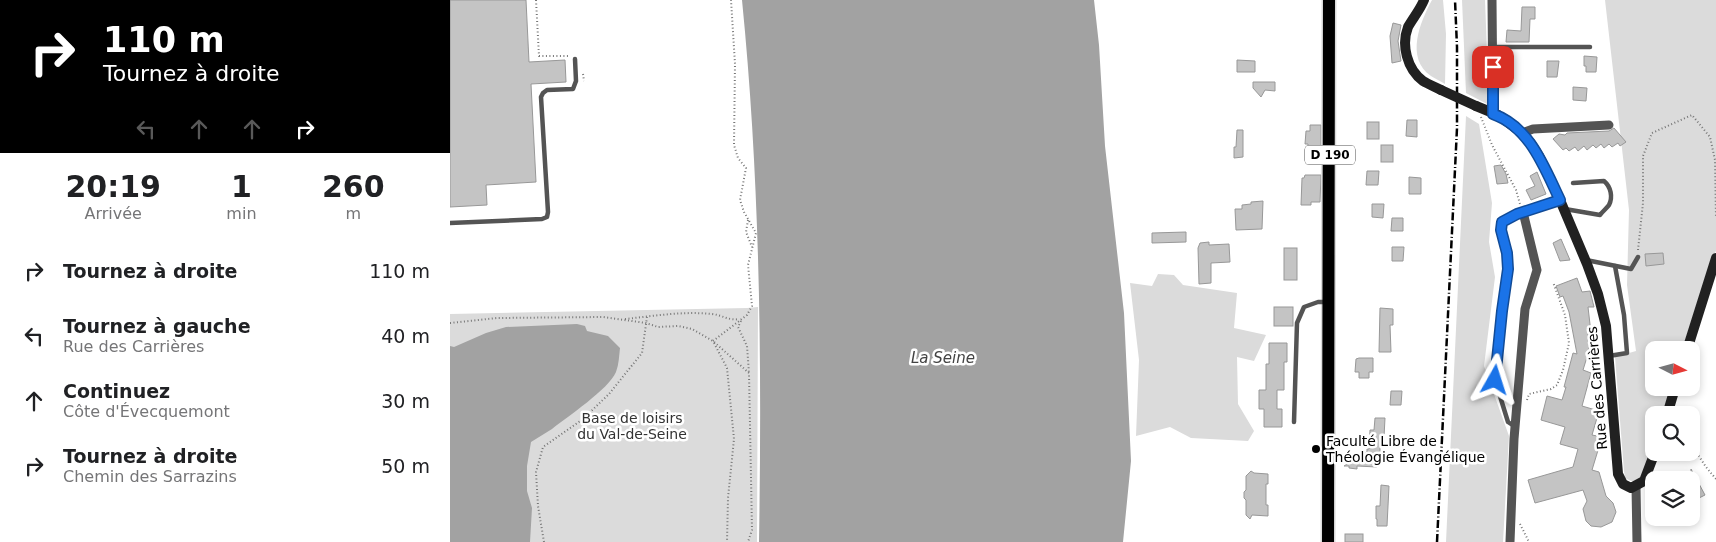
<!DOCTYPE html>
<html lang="fr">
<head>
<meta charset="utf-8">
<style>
  body { margin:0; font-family:"DejaVu Sans",sans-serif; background:#f2f2f2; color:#202124; height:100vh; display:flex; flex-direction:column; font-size:19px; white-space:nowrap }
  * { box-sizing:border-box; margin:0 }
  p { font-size:16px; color:#757577 }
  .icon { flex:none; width:28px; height:28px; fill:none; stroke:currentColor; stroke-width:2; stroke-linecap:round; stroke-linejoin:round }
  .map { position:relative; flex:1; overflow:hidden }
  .sheet { display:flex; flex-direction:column; background:#fff; width:450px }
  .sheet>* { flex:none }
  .banner { background:#000; color:#fff; overflow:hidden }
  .needle { width:32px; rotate:96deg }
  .fabs { position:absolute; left:1195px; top:341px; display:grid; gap:10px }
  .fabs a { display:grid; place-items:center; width:55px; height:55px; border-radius:10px; background:#fff; box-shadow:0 2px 8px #0003; font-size:25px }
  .pin { position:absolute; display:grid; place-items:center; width:42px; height:42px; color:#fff; margin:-21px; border-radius:10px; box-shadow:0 2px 8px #0006 }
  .me { position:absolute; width:55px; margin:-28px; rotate:6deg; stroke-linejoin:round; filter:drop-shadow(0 0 4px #0008) }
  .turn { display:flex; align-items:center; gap:18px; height:105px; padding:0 20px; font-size:22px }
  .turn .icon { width:65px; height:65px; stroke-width:2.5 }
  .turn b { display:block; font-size:35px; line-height:42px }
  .lanes { display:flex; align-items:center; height:48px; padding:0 20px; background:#0003; justify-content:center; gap:25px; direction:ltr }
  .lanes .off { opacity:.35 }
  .eta { display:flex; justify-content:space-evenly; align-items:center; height:85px; text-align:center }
  .eta b { font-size:30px; font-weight:800; line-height:35px }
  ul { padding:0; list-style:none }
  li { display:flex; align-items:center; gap:15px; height:65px; padding:0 20px }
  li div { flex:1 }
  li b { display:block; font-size:19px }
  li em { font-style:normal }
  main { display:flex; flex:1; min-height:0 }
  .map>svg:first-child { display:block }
  .green { fill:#dbdbdb }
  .water { fill:#a2a2a2 }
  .building { fill:#c4c4c4; stroke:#989898 }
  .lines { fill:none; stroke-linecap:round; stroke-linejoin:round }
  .primary-casing { stroke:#dbdbdb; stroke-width:15 }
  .path { stroke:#767676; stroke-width:2; stroke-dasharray:1 2.5; stroke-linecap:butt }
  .lane { stroke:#545454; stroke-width:4.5 }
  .street { stroke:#545454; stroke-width:9 }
  .secondary { stroke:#212121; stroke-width:10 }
  .primary { stroke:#000; stroke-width:12 }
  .rail { stroke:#000; stroke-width:2.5; stroke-dasharray:8 2.5 1 2.5; stroke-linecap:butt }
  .secondary-bridge { stroke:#212121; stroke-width:10 }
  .route-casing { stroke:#114b97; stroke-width:12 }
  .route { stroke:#1a73e8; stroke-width:9 }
  .poi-dot { fill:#000; stroke:#fff; stroke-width:2 }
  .labels { text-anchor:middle; stroke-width:5; stroke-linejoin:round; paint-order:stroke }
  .shield { fill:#fff; stroke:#4c4c4c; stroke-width:1 }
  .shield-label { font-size:12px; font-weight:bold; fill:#000 }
  .street-label { font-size:14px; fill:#000; stroke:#fff }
  .park-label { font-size:14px; fill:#323232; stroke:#fff }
  .poi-label { font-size:14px; fill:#000; stroke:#fff; text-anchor:start }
  .water-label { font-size:15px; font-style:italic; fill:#434343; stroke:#fff }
</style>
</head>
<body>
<main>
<section class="sheet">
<div class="banner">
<div class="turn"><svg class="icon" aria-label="right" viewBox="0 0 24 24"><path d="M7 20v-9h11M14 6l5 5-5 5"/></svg><div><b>110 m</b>Tournez à droite</div></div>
<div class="lanes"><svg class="icon off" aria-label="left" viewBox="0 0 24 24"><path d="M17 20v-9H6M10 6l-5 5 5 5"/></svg><svg class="icon off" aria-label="ahead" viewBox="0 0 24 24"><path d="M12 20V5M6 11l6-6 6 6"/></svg><svg class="icon off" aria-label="ahead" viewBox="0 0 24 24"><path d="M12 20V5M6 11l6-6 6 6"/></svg><svg class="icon" aria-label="right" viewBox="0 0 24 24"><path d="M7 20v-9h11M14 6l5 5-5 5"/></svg></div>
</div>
<div class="eta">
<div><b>20:19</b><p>Arrivée</p></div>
<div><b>1</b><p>min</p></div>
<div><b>260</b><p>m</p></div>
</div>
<ul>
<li><svg class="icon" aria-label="right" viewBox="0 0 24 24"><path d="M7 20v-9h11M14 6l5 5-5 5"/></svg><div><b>Tournez à droite</b></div><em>110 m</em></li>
<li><svg class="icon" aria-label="left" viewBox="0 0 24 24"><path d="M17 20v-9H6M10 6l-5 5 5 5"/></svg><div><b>Tournez à gauche</b><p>Rue des Carrières</p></div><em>40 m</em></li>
<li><svg class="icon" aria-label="ahead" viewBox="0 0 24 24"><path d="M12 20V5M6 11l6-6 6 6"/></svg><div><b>Continuez</b><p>Côte d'Évecquemont</p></div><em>30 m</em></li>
<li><svg class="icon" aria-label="right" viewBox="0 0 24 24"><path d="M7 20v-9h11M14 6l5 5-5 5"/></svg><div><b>Tournez à droite</b><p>Chemin des Sarrazins</p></div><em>50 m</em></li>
</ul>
</section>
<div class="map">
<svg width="1266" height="542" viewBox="0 0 1266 542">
  <rect width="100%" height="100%" fill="#fff"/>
  <g class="green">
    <path d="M982,0H993L996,34L995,84C991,81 985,79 981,76C955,58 970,22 982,0Z"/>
    <polygon points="1012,0 1035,0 1039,105 1016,93"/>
    <polygon points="1155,0 1266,0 1266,251 1260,262 1232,350 1204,350 1204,388 1220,388 1212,415 1204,415 1204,440 1192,477 1187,481 1181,481 1175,478 1174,471 1165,357 1186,351 1177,285 1179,210"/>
    <polygon points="1016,116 1029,124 1042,203 1039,242 1045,277 1034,366 1059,436 1053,542 996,542"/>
    <polygon points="708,274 724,275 733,285 787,293 784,328 816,335 804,361 787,357 788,404 804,431 798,441 741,438 720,427 686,436 689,360 680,283 702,286"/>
    <polygon points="308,307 307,542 0,542 0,314 297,308"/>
  </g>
  <g class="water">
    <path d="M292,0H644L649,45L655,146L674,313L681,461L673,542H309C312,361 310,180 292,0Z"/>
    <path d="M127,324L135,326L137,331L158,336L170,348C169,356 169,364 166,372C159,389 117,417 102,429L81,442L77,466V491L82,508L80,542H0V346L4,347L36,333L56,327Z"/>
  </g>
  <g class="building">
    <polygon points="0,0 76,0 79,62 115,60 116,82 81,84 86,182 36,185 37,205 0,207"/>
    <polygon points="1072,7 1085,7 1085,19 1080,19 1079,42 1056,42 1057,30 1071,31"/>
    <polygon points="943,23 951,25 948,41 951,61 942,63 940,36"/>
    <polygon points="1134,56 1147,57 1146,72 1136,72 1136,66 1134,66"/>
    <polygon points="787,60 805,61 805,72 787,72"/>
    <polygon points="1097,61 1109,61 1107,77 1097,77"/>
    <polygon points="803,82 825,82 825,91 815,90 811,97 803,88"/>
    <polygon points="1123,87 1137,88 1136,101 1123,100"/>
    <polygon points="957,120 967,120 967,137 956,136"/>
    <rect x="917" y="122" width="12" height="17"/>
    <polygon points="860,125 871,125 871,162 858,161 858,144 855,144 856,131 860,131"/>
    <polygon points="1164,128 1176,142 1170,146 1168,143 1162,147 1159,144 1154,148 1151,144 1146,148 1143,145 1137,150 1134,146 1128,151 1125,147 1119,151 1116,148 1113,150 1103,139 1109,134 1115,135 1117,133 1159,131"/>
    <polygon points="787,130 793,130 793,157 784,158 784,147 786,147"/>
    <rect x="931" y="145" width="12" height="17"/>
    <polygon points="1051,165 1056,174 1058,183 1047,184 1044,166"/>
    <polygon points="917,171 929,171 928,185 916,185"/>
    <polygon points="1087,172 1096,194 1081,200 1076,190 1085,186 1080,176"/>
    <polygon points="855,175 871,175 870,202 861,202 861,205 851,205 852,178 854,178"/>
    <polygon points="959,177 971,178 971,194 959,194"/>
    <polygon points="813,201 812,229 786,230 785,209 792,209 792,205 801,204 801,202"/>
    <polygon points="922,204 934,204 933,218 922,217"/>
    <polygon points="942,218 953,218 953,231 941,231"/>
    <polygon points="736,232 736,242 702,243 702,233"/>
    <polygon points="1111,239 1120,260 1110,261 1103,243"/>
    <polygon points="759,242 759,245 779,244 780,262 761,263 761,283 749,284 748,248 750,243"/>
    <polygon points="942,247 954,247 953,261 942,261"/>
    <rect x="834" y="248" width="13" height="32"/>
    <polygon points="1213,253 1214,264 1196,266 1195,254"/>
    <polygon points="1127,278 1132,292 1140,291 1144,307 1138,307 1141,333 1138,334 1139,356 1137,357 1133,370 1141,373 1132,406 1149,411 1142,435 1152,437 1142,470 1149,472 1156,496 1163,503 1166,512 1162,522 1151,527 1141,526 1136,521 1133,509 1137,501 1133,490 1085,503 1078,480 1123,467 1128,449 1110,444 1115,427 1091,420 1097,396 1112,400 1116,387 1114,387 1123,353 1127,354 1119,312 1113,296 1110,297 1106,286"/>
    <rect x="824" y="307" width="19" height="19"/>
    <polygon points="930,308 943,309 943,325 940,325 941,352 929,352"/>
    <polygon points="819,343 837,343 837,362 834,362 834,390 827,390 827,409 832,409 832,427 814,427 814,409 809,409 809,390 816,390 816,364 819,364"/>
    <polygon points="909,358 923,358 923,372 919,372 919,378 909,378 909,372 905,372 906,359"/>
    <polygon points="941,391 952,391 951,405 940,405"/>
    <polygon points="925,418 935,418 934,437 930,437 930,457 928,457 927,467 907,466 907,469 899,468 899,466 894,466 917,452 917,449 919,449 920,430 924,430"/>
    <polygon points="1241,469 1255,495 1241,502"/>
    <polygon points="801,471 804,473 818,474 818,484 816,484 816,505 818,505 818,516 802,515 800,519 796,515 796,500 794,498 794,492 796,490 796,476"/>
    <polygon points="931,485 939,486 937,526 927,526 927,519 926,519 926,506 930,506"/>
    <rect x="895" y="534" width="18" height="8"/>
  </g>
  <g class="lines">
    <defs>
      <polyline id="primary" points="878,542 879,0"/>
    </defs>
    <use href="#primary" class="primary-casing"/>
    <g class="path">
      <polyline points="86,0 89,56 120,56"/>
      <polyline points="133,74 134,81"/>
      <polyline points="1031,117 1042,145 1066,190 1070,204"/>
      <polyline points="298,220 296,232 302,247"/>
      <polyline points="1188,250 1193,203 1193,156 1202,133 1242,115 1260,137 1265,160 1266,218"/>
      <path d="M175,319C204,316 233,311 262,314C272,315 279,321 289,319"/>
      <polyline points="291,321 288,327 297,346 299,373"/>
      <polyline points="0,323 47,318 153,317 196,323 208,327 228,326 242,329 263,341 299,373 302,530 298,542"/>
      <polyline points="263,341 297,315 302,306 298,265 306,233 294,212 290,200 296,168 288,158 284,145 285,64 281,0"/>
      <polyline points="264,343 277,368 284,439 278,498 277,542"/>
      <polyline points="1077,400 1079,394 1101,389 1107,385 1113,370 1119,343 1115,315 1103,282"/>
      <polyline points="1241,444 1256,467 1266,479"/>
      <polyline points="1070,524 1079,542"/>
      <polyline points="94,542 88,506 86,472 93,447 133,419 159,394 192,353 197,317"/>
    </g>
    <g class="lane">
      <polyline points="1043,47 1140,47"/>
      <path d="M1115,209L1150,215C1152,212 1157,208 1159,205C1163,197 1161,187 1154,181L1123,183"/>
      <polyline points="0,223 92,219 97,217 98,212 91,97 93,93 97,90 123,89 126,81 125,59"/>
      <polyline points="1136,260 1181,269 1188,257"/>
      <polyline points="1159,356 1177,353 1174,315 1165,266"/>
      <polyline points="844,422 847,323 854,307 868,302 876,302"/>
      <polyline points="1064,426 1058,422 1045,380 1052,311 1058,269 1057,253 1051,230 1053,222 1073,212"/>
    </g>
    <g class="street">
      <polyline points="1042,0 1043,114"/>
      <polyline points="1072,133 1083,129 1159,125"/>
      <polyline points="1186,487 1187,542"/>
      <polyline points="1060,542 1064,439 1075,309 1087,270 1073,212 1110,200"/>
    </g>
    <g class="secondary">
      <path d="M974,0C970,10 963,18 958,27C951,45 957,69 973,81C978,84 985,87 991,90"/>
      <polyline points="1026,106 1048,115 1072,133 1080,142 1089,156 1110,200 1137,264 1148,294 1156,326 1168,474 1173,484 1181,488 1194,481 1205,452"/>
      <polyline points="1237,350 1266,258"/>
      <polyline points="1217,415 1225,388"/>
    </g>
    <use href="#primary" class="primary"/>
    <polyline class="rail" points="987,542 1007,128 1007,47 1005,0"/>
    <polyline class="secondary-bridge" points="991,90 1026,106"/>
  </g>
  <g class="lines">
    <defs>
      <path id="route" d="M1043,67V114C1080,127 1094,167 1110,200L1067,214L1052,222L1051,230L1057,253L1058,269L1052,311L1045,380"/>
    </defs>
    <use href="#route" class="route-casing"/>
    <use href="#route" class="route"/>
  </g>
  <circle class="poi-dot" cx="866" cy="449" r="5"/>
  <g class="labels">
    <rect class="shield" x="855" y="145.5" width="50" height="19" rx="4"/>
    <g class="shield-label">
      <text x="880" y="159">D 190</text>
    </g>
    <g class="street-label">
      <text transform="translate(1147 388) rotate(-95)" y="5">Rue des Carrières</text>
    </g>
    <g class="park-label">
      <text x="182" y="423">Base de loisirs<tspan x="182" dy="16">du Val-de-Seine</tspan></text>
    </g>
    <g class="poi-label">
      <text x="876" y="446">Faculté Libre de<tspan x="876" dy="16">Théologie Évangélique</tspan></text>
    </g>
    <g class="water-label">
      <text x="493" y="363">La Seine</text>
    </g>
  </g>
</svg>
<div class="fabs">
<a><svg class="needle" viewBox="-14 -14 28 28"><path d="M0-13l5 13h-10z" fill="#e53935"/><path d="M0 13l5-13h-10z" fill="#757577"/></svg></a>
<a><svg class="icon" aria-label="search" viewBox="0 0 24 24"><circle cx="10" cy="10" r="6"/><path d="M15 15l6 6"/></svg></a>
<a><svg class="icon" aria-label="layers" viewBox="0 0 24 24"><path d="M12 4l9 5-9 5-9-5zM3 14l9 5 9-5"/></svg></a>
</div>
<div class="pin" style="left:1043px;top:67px;background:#d93025"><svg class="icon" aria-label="arrive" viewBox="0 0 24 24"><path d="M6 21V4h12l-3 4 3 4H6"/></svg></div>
<svg class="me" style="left:1045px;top:380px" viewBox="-20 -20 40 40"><path d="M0-17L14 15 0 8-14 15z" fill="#1a73e8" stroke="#fff" stroke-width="4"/></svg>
</div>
</main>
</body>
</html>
